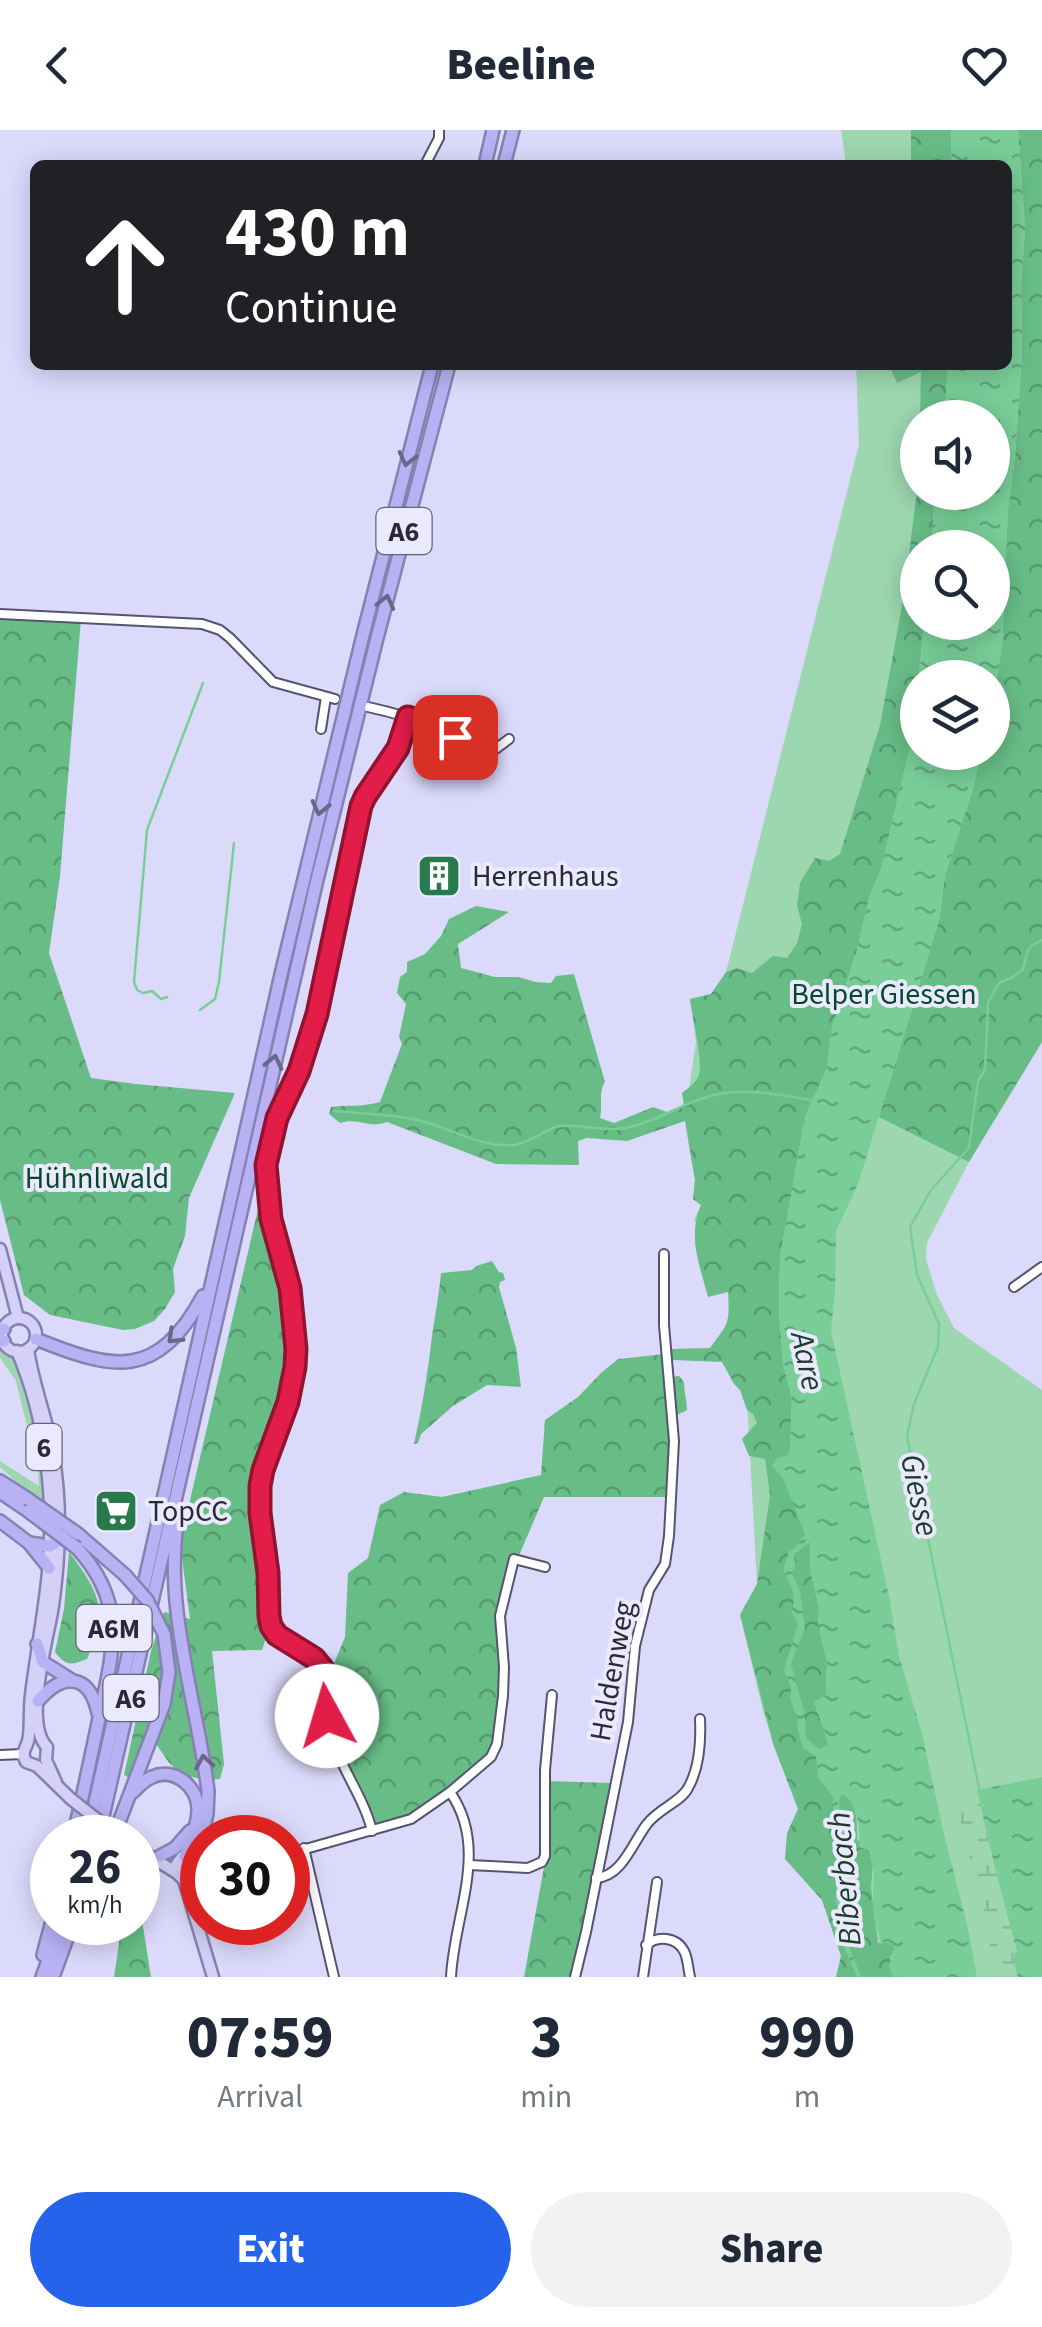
<!DOCTYPE html>
<html lang="en">
<head>
<meta charset="utf-8">
<style>
  body { margin:0; font-family:"Source Sans 3",sans-serif; background:#f2f2f3; color:#1f2937; height:100vh; display:flex; flex-direction:column; font-size:38px; white-space:nowrap }
  * { box-sizing:border-box; margin:0 }
  p { font-size:32px; color:#747a83 }
  .icon { flex:none; width:55px; height:55px; fill:none; stroke:currentColor; stroke-width:2; stroke-linecap:round; stroke-linejoin:round }
  .map { position:relative; height:1847px; overflow:hidden }
  .drawer { display:flex; flex-direction:column; background:#fff; flex:1 }
  .drawer>* { flex:none }
  .hud { position:absolute; left:30px; top:30px; width:982px; height:210px; border-radius:15px; box-shadow:0 5px 25px #0003; background:#202124; color:#fff; overflow:hidden }
  .buttons { position:absolute; left:900px; top:270px; display:grid; gap:20px }
  .buttons a { display:grid; place-items:center; width:110px; height:110px; border-radius:50%; background:#fff; box-shadow:0 5px 25px #0003; font-size:50px }
  .speed { position:absolute; left:30px; top:1685px; display:flex; gap:20px; font-size:50px; font-weight:700; text-align:center }
  .speed>* { display:grid; place-content:center; width:130px; height:130px; border-radius:50%; background:#fff; box-shadow:0 5px 25px #0003; line-height:1 }
  .speed small { font-size:25px; font-weight:400 }
  .speed .limit { border:15px solid #d22; background:#fff; color:#111 }
  .pin { position:absolute; display:grid; place-items:center; width:85px; height:85px; color:#fff; margin:-42px; border-radius:20px; box-shadow:0 5px 15px #0006 }
  .me { position:absolute; width:110px; margin:-55px; rotate:354deg; stroke-linejoin:round; filter:drop-shadow(0 0 8px #0008) }
  .turn { display:flex; align-items:center; gap:35px; height:210px; padding:0 30px; font-size:45px }
  .turn .icon { width:130px; height:130px; stroke-width:2.5 }
  .turn b { display:block; font-size:70px; line-height:85px }
  .eta { display:flex; justify-content:space-evenly; align-items:center; height:170px; text-align:center }
  .eta b { font-size:60px; font-weight:800; line-height:70px }
  .primary-button { display:flex; gap:20px; margin-top:auto; padding:20px 30px }
  .primary-button a { flex:1; height:115px; border-radius:60px; background:#2563eb; color:#fff; font-size:40px; font-weight:800; line-height:115px; text-align:center }
  .primary-button a+a { background:#f2f2f3; color:#1f2937 }
  header { display:flex; justify-content:space-between; align-items:center; height:130px; padding:0 30px; background:#fff; font-size:45px; font-weight:800 }
  .map>svg:first-child { display:block }
  .green { fill:#9dd7b0; fill-rule:evenodd }
  .forest { fill:url(#forest-crowns) }
  .wetland { fill:url(#wetland-marsh) }
  .water { fill:url(#water-ripples); fill-rule:evenodd }
  .lines { fill:none; stroke-linecap:round; stroke-linejoin:round }
  .stream { stroke:#79ce98; stroke-width:2.5 }
  .minor-casing { stroke:#56536f; stroke-width:12 }
  .major-casing { stroke:#8681b2; stroke-width:15 }
  .highway-casing { stroke:#8681b2; stroke-width:16 }
  .minor { stroke:#fff; stroke-width:8 }
  .major { stroke:#d4d0f8; stroke-width:10 }
  .highway { stroke:#b8b1f4; stroke-width:11 }
  .major-bridge-casing { stroke:#8681b2; stroke-width:15; stroke-linecap:butt }
  .highway-bridge-casing { stroke:#8681b2; stroke-width:16; stroke-linecap:butt }
  .major-bridge { stroke:#d4d0f8; stroke-width:10 }
  .highway-bridge { stroke:#b8b1f4; stroke-width:11 }
  .oneway { stroke:#6a668c }
  .route-casing { stroke:#92132f; stroke-width:25 }
  .route { stroke:#e11d48; stroke-width:18 }
  .labels { text-anchor:middle; stroke-width:8; stroke-linejoin:round; paint-order:stroke }
  .shield { fill:#eae9fd; stroke:#646372; stroke-width:2.5 }
  .shield-label { font-size:28px; font-weight:bold; fill:#2a2936 }
  .poi-label { font-size:30px; fill:#2a2936; stroke:#eae9fd; text-anchor:start }
  .park-label { font-size:30px; fill:#044a27; stroke:#eae9fd }
  .street-label { font-size:30px; fill:#2a2936; stroke:#eae9fd }
  .water-label { font-size:32px; font-style:italic; fill:#193d27; stroke:#eae9fd }
</style>
</head>
<body>
<header><svg class="icon" aria-label="back" viewBox="0 0 24 24"><path d="M15 5l-7 7 7 7"/></svg>Beeline<svg class="icon" aria-label="heart" viewBox="0 0 24 24"><path d="M12 20l-8-8c-3-5 5-10 8-4 3-6 11-1 8 4z"/></svg></header>
<div class="map">
<svg width="1042" height="1847" viewBox="0 0 1042 1847">
  <defs>
    <pattern id="forest-crowns" width="20" height="18" patternUnits="userSpaceOnUse" patternTransform="scale(2.5)"><rect width="20" height="18" fill="#68bd87"/><path d="M2 6a3 3 0 1 1 6 0M12 15a3 3 0 1 1 6 0" fill="none" stroke="#569a6f"/></pattern>
    <pattern id="wetland-marsh" width="20" height="14" patternUnits="userSpaceOnUse" patternTransform="scale(2.5)"><rect width="20" height="14" fill="#9dd7b0"/><path d="M1 5h8M5 5V1M11 12h8M15 12V8" fill="none" stroke="#87b998"/></pattern>
    <pattern id="water-ripples" width="26" height="14" patternUnits="userSpaceOnUse" patternTransform="scale(2.5)"><rect width="26" height="14" fill="#79ce98"/><path d="M2 4q2-2 4 0t4 0M15 11q2-2 4 0t4 0" fill="none" stroke="#63a77d"/></pattern>
  </defs>
  <rect width="100%" height="100%" fill="#dcdafb"/>
  <g class="green">
    <path d="M841,0H1042V910L969,1032L927,1113L926,1129L937,1165L954,1198L1042,1260V1647L985,1659L1027,1847H836L841,1826L822,1770L785,1729L798,1679L764,1585L740,1485L757,1454L746,1252L725,1142L694,1090L701,1075L693,1069L695,1050L688,1010L686,979L696,912L690,869L711,864L726,842L859,314L856,235H1008V35H846ZM918,288H992V362H918ZM918,418H992V492H918ZM918,548H992V622H918Z"/>
    <polygon points="0,1214 14,1224 22,1243 20,1250 26,1270 30,1272 43,1333 45,1374 24,1359 0,1337 0,1331 39,1356 38,1342 16,1251 0,1228"/>
  </g>
  <g class="forest">
    <polygon points="911,0 951,0 952,35 911,35"/>
    <polygon points="1018,0 1042,0 1042,912 969,1032 879,987 939,790 945,745 973,658 981,623 992,622 993,573 1002,516 1008,379 1015,327 1022,223 1021,155 1025,99"/>
    <polygon points="881,235 948,235 944,287 920,287 921,242 897,253 890,237"/>
    <path d="M917,360L918,362L935,363L931,417L918,418V492L924,493L913,605L881,739L869,768L857,820L832,898L827,938L805,987L780,1127L779,1182L783,1234L792,1268L790,1322L786,1327H780L783,1348L810,1411V1440L819,1477L818,1492L827,1532L826,1565L814,1572L831,1619L842,1625L846,1665C858,1677 857,1694 857,1710L871,1714L873,1734L871,1757L878,1813L898,1812L890,1829L899,1847H836L841,1826L822,1770L785,1729L787,1703L798,1679L773,1614L740,1485L757,1454L770,1365L765,1329L749,1326L742,1309L757,1293L753,1284L747,1280L740,1260L734,1254L722,1232L673,1230L670,1226V1219L710,1218C728,1193 730,1195 728,1162L708,1167C700,1136 687,1106 701,1075L693,1069L695,1050L685,991L627,1011L587,1008L578,1011L579,1035L496,1034L387,992C368,999 358,987 340,993L329,984L331,977C348,975 363,977 380,972L402,914L399,907L406,874L397,863L400,847L407,842V832L425,824L441,806L449,789L476,776L509,782L458,814L461,838L495,847H518L536,852L551,853L556,846L574,844L605,952C598,963 603,974 600,988L614,993L653,977L667,982L684,976L682,963C688,958 696,953 699,945C703,933 692,885 690,869L711,864L726,842L737,838L752,843L773,826L787,828L797,813L802,794L797,776L800,753L815,728L829,731L840,724L880,595L904,465Z"/>
    <polygon points="0,487 81,489 60,746 49,823 91,948 136,954 235,963 189,1068 185,1106 173,1139 175,1162 165,1179 154,1191 135,1199 123,1200 50,1185 24,1165 0,1070"/>
    <path d="M262,1062L267,1090L285,1150L293,1205L292,1241L262,1368L269,1420L275,1432L277,1500L269,1499L262,1520L212,1521L224,1634L220,1649C200,1650 180,1648 167,1630C160,1620 156,1611 146,1604L129,1648L124,1645L151,1521L164,1482L190,1489L180,1413Z"/>
    <path d="M492,1131L499,1142L503,1143L505,1150L500,1152L499,1157L516,1218L521,1257L487,1255L453,1276L421,1304L418,1313L414,1314C422,1278 428,1242 432,1206C435,1185 439,1165 441,1143L472,1140L476,1136Z"/>
    <path d="M665,1224L669,1247L679,1246L684,1252C684,1262 687,1270 687,1280L675,1286L673,1296L678,1301L677,1322L670,1367H544L512,1442L500,1492L503,1526L495,1618L486,1630L422,1682L376,1698L341,1623L332,1598L333,1536L345,1507L348,1443L368,1428L380,1375L404,1362L442,1367L541,1345L545,1290L578,1267L601,1243L618,1229Z"/>
    <path d="M69,1422C85,1443 105,1469 99,1498C97,1508 91,1519 87,1529C72,1535 66,1537 55,1522L64,1479Z"/>
    <polygon points="547,1651 611,1653 571,1847 524,1847 546,1726"/>
    <polygon points="138,1765 151,1847 114,1847 122,1793 138,1792"/>
  </g>
  <path class="wetland" d="M977,1660C989,1714 1002,1768 1017,1821L1012,1826L1018,1847H997L984,1787V1760L973,1740L954,1665Z"/>
  <g class="water">
    <polygon points="951,0 1018,0 1025,99 1021,155 1022,223 1015,327 1008,379 1002,516 993,573 992,548 919,547 924,493 992,492 992,418 931,417 935,363 992,362 992,288 944,287 948,235 1008,235 1008,35 952,35"/>
    <path d="M917,559L918,622L981,623L973,658L945,745L939,790L914,873L858,1054L836,1101L835,1161L831,1201L889,1466L899,1526L922,1604L944,1704L967,1794L977,1847H893L889,1835L895,1819L892,1814L881,1812L874,1789L873,1761L874,1742L868,1720L859,1717C861,1700 858,1674 843,1664L840,1666L839,1677L845,1696L840,1709L847,1731V1742L843,1754L846,1767L844,1780L846,1808L861,1847H857L842,1813L841,1792L836,1771L838,1736L834,1708L838,1698L832,1673L834,1668L818,1647L816,1626L803,1618L797,1596L798,1590L790,1569L791,1558L784,1540L798,1494L791,1481C798,1466 789,1452 783,1439L789,1422L795,1418L805,1404L783,1348L772,1336L777,1328L786,1326L790,1322L792,1268L783,1234L779,1182L780,1127L805,987L827,938L832,898L857,820L869,768L881,739L913,605ZM810,1412V1440L819,1477L818,1492L827,1532L826,1565L814,1572L824,1599L828,1615L819,1619L806,1608L805,1585L791,1534L805,1498L800,1461L792,1443L795,1435L794,1424Z"/>
    <path d="M1042,1647V1847H1018L1012,1826L1017,1821C1002,1768 989,1714 977,1660Z"/>
  </g>
  <g class="lines">
    <g class="stream">
      <polyline points="167,867 161,869 152,861 143,863 137,860 134,852 147,700 203,553"/>
      <polyline points="200,880 215,869 219,852 234,713"/>
      <path d="M334,981C366,984 394,984 425,992C453,1000 484,1018 514,1015C530,1013 542,1001 556,997C569,992 605,1002 625,998C658,992 686,970 719,964C750,958 780,965 811,970"/>
      <polyline points="980,1663 907,1306 914,1274 938,1217 939,1194 917,1145 910,1097 931,1060 969,1018 978,951 985,940 988,873 999,853 1013,847 1023,839 1027,823 1031,816 1042,810"/>
    </g>
    <defs>
      <g id="minor">
        <polyline points="425,35 439,8 439,0"/>
        <polyline points="0,484 202,494 220,500 230,508 273,552 335,569"/>
        <path d="M368,577C409,586 454,601 489,624L509,609"/>
        <polyline points="321,599 326,567"/>
        <polyline points="1014,1157 1042,1137"/>
        <polyline points="0,1625 22,1624"/>
        <path d="M450,1662C490,1719 454,1784 451,1847"/>
        <path d="M372,1701C364,1667 340,1638 331,1604C325,1583 333,1555 322,1537C309,1517 279,1518 271,1494C265,1478 269,1458 267,1441C264,1406 253,1371 264,1336C275,1302 292,1271 295,1235C297,1209 295,1178 289,1152C280,1115 266,1081 266,1041C266,1004 285,974 299,941C305,927 309,913 313,898C334,825 339,748 361,676L365,667L395,624L408,587"/>
        <polyline points="304,1718 334,1847"/>
        <polyline points="288,1724 411,1689 450,1662 491,1627 497,1614 503,1566 504,1537 500,1486 514,1429 545,1437"/>
        <polyline points="469,1735 528,1738 542,1732 545,1726 545,1640 552,1565"/>
        <path d="M596,1748C622,1747 633,1712 647,1694C658,1679 682,1671 688,1658C699,1639 701,1611 700,1589"/>
        <path d="M646,1815C657,1806 676,1806 684,1821C688,1828 688,1839 690,1847"/>
        <polyline points="575,1847 586,1802 628,1592 635,1516 649,1460 665,1434 669,1406 674,1311 664,1195 664,1124"/>
        <polyline points="643,1847 657,1752"/>
      </g>
      <g id="major">
        <polyline points="0,1119 18,1188"/>
        <circle cx="19" cy="1205" r="17"/>
        <path d="M28,1219C33,1255 47,1288 53,1323C62,1373 60,1426 53,1476C48,1509 23,1593 47,1617L46,1630L56,1652"/>
        <path d="M17,1221C46,1289 55,1369 48,1442C44,1483 36,1524 31,1565C29,1577 31,1601 28,1611C25,1621 21,1621 26,1632L37,1636L71,1669"/>
        <polyline points="138,1719 177,1743 184,1750 213,1847"/>
        <path d="M177,1743L176,1735L182,1727L189,1725L197,1728L202,1737C201,1748 194,1752 184,1750"/>
        <polyline points="198,1748 196,1758 199,1785"/>
      </g>
      <g id="highway">
        <polyline points="485,35 493,0"/>
        <polyline points="504,35 513,0"/>
        <polyline points="0,1200 4,1199"/>
        <path d="M36,1209C115,1241 157,1250 203,1166"/>
        <polyline points="0,1210 4,1211"/>
        <polyline points="0,1351 28,1369"/>
        <polyline points="0,1362 28,1381"/>
        <path d="M178,1387C163,1478 197,1571 208,1661L207,1684L197,1728"/>
        <polyline points="0,1391 29,1413 49,1438"/>
        <polyline points="78,1404 125,1445"/>
        <polyline points="29,1413 50,1416 58,1411"/>
        <polyline points="37,1514 43,1532 73,1551"/>
        <path d="M38,1571C62,1543 89,1542 98,1583"/>
        <path d="M133,1662C138,1657 144,1650 152,1647C174,1637 197,1656 198,1678C198,1694 191,1711 185,1726"/>
        <path d="M73,1708C82,1669 90,1631 98,1593C112,1524 130,1476 77,1418"/>
        <polyline points="87,1708 282,840 363,505 432,235"/>
        <polyline points="98,1708 316,754 377,508 449,235"/>
        <polyline points="113,1708 164,1574 169,1542 164,1504"/>
        <polyline points="160,1726 175,1718 190,1701"/>
        <polyline points="43,1825 52,1791"/>
        <polyline points="42,1847 62,1792"/>
        <polyline points="53,1847 73,1792"/>
      </g>
    </defs>
    <use href="#minor" class="minor-casing"/>
    <use href="#major" class="major-casing"/>
    <use href="#highway" class="highway-casing"/>
    <use href="#minor" class="minor"/>
    <use href="#major" class="major"/>
    <use href="#highway" class="highway"/>
    <defs>
      <polyline id="major-bridge" points="71,1669 121,1708"/>
      <g id="highway-bridge">
        <polyline points="28,1369 78,1404"/>
        <polyline points="28,1381 77,1418"/>
        <polyline points="125,1445 147,1470 164,1504"/>
      </g>
    </defs>
    <use href="#major-bridge" class="major-bridge-casing"/>
    <use href="#highway-bridge" class="highway-bridge-casing"/>
    <use href="#major-bridge" class="major-bridge"/>
    <use href="#highway-bridge" class="highway-bridge"/>
  </g>
  <defs><path id="oneway-chevron" d="M-2-3.5L2.5 0L-2 3.5" fill="none" stroke-width="1.6" stroke-linecap="round" stroke-linejoin="round" transform="scale(2.5)"/></defs>
  <g class="oneway">
    <use href="#oneway-chevron" transform="translate(407 329) rotate(104)"/>
    <use href="#oneway-chevron" transform="translate(386 472) rotate(-76)"/>
    <use href="#oneway-chevron" transform="translate(320 678) rotate(103)"/>
    <use href="#oneway-chevron" transform="translate(274 932) rotate(-77)"/>
    <use href="#oneway-chevron" transform="translate(174 1207) rotate(136)"/>
    <use href="#oneway-chevron" transform="translate(204 1632) rotate(-100)"/>
  </g>
  <g class="lines">
    <defs>
      <polyline id="route" points="327,1586 327,1557 323,1539 314,1528 277,1505 271,1496 269,1486 268,1443 260,1383 260,1356 263,1340 288,1272 295,1237 296,1219 290,1158 271,1089 266,1035 277,988 299,941 317,884 361,676 365,667 398,618 408,587 455,607"/>
    </defs>
    <use href="#route" class="route-casing"/>
    <use href="#route" class="route"/>
  </g>
  <defs>
    <symbol id="building-square" viewBox="-11 -11 22 22"><rect x="-9" y="-9" width="18" height="18" rx="4" fill="#287a4c" stroke="#eae9fd"/><path d="M-4-6H4V6H1V3H-1V6H-4ZM-2.5-4.3h1.7v1.8h-1.7ZM.8-4.3h1.7v1.8H.8ZM-2.5-1h1.7V.8h-1.7ZM.8-1h1.7V.8H.8Z" fill="#fff"/></symbol>
    <symbol id="supermarket-square" viewBox="-11 -11 22 22"><rect x="-9" y="-9" width="18" height="18" rx="4" fill="#287a4c" stroke="#eae9fd"/><path d="M-6-5.5h2.5l.6 2H6L4.5 2H-2.5L-4.4-4H-6ZM-1.5 3.2a1.3 1.3 0 1 0 .1 0ZM3 3.2a1.3 1.3 0 1 0 .1 0Z" fill="#fff"/></symbol>
  </defs>
  <g fill-rule="evenodd">
    <use href="#building-square" x="414" y="721" width="50" height="50"/>
    <use href="#supermarket-square" x="91" y="1356" width="50" height="50"/>
  </g>
  <g class="labels">
    <g class="shield">
      <rect x="376.5" y="378" width="55" height="46" rx="8"/>
      <rect x="26.5" y="1294" width="35" height="46" rx="8"/>
      <rect x="76.5" y="1475" width="75" height="46" rx="8"/>
      <rect x="103.5" y="1545" width="55" height="46" rx="8"/>
    </g>
    <g class="shield-label">
      <text x="404" y="411">A6</text>
      <text x="44" y="1327">6</text>
      <text x="114" y="1508">A6M</text>
      <text x="131" y="1578">A6</text>
    </g>
    <g class="poi-label">
      <text x="472" y="756">Herrenhaus</text>
      <text x="148" y="1391">TopCC</text>
    </g>
    <g class="park-label">
      <text x="884" y="874">Belper Giessen</text>
      <text x="97" y="1058">Hühnliwald</text>
    </g>
    <g class="street-label">
      <text transform="translate(612 1541) rotate(-80)" y="10">Haldenweg</text>
    </g>
    <g class="water-label">
      <text transform="translate(808 1231) rotate(78)" y="11">Aare</text>
      <text transform="translate(920 1365) rotate(78)" y="11">Giesse</text>
      <text transform="translate(844 1749) rotate(-95)" y="11">Biberbach</text>
    </g>
  </g>
</svg>
<div class="buttons">
<a><svg class="icon" aria-label="sound" viewBox="0 0 24 24"><path d="M4 9h4l5-4v14l-5-4H4zM17 9q2 3 0 6"/></svg></a>
<a><svg class="icon" aria-label="search" viewBox="0 0 24 24"><circle cx="10" cy="10" r="6"/><path d="M15 15l6 6"/></svg></a>
<a><svg class="icon" aria-label="layers" viewBox="0 0 24 24"><path d="M12 4l9 5-9 5-9-5zM3 14l9 5 9-5"/></svg></a>
</div>
<div class="speed"><div>26<small>km/h</small></div><div class="limit">30</div></div>
<div class="pin" style="left:455px;top:607px;background:#d93025"><svg class="icon" aria-label="arrive" viewBox="0 0 24 24"><path d="M6 21V4h12l-3 4 3 4H6"/></svg></div>
<svg class="me" style="left:327px;top:1586px" viewBox="-20 -20 40 40"><circle r="19" fill="#fff"/><path d="M0-13L10 11 0 6-10 11z" fill="#e11d48"/></svg>
<div class="hud">
<div class="turn"><svg class="icon" aria-label="ahead" viewBox="0 0 24 24"><path d="M12 20V5M6 11l6-6 6 6"/></svg><div><b>430 m</b>Continue</div></div>
</div>
</div>
<section class="drawer">
<div class="eta">
<div><b>07:59</b><p>Arrival</p></div>
<div><b>3</b><p>min</p></div>
<div><b>990</b><p>m</p></div>
</div>
<div class="primary-button"><a>Exit</a><a>Share</a></div>
</section>
</body>
</html>
